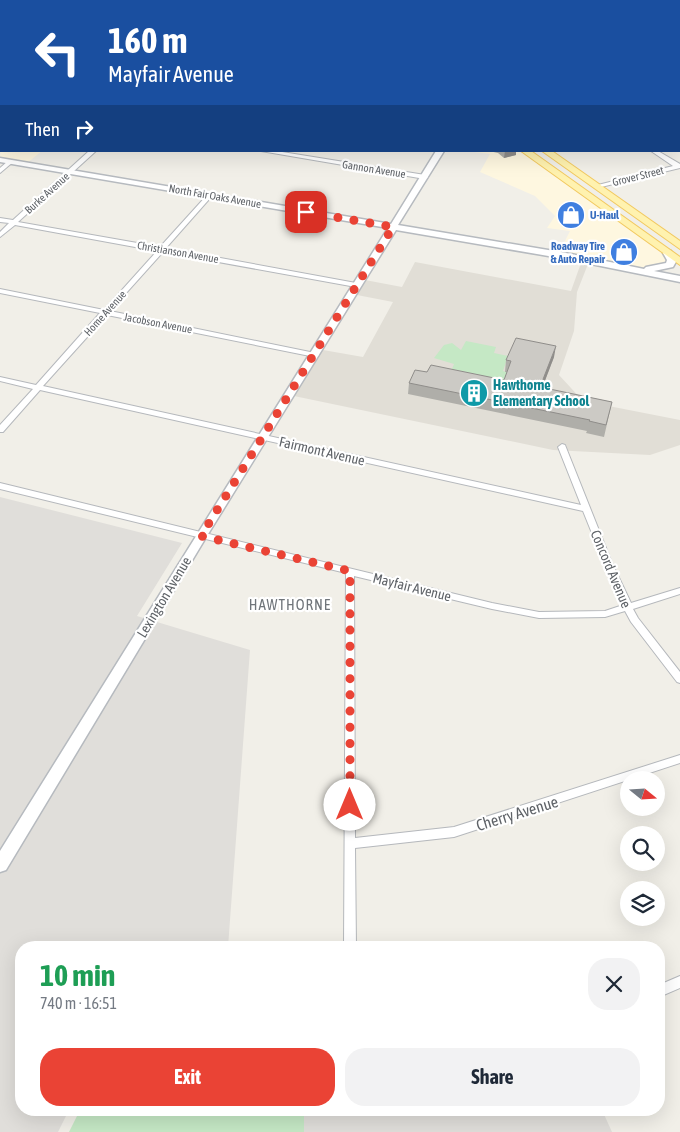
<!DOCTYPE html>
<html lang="en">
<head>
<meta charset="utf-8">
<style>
  body { margin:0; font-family:"Asap Condensed",sans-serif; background:#f2f2f3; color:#1f2937; height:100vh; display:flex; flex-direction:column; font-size:19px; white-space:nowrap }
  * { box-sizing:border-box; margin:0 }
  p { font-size:16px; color:#747a83 }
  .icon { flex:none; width:28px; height:28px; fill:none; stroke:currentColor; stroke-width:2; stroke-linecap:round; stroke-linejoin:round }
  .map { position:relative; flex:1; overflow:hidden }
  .details { position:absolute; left:15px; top:941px; width:650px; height:175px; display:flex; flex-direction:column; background:#fff; border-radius:20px; box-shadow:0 5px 20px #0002 }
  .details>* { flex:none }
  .guide { position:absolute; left:0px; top:0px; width:680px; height:152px; box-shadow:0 5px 20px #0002; background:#1a4fa0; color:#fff; overflow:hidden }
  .needle { width:32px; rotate:108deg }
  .fabs { position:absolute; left:620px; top:771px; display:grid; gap:10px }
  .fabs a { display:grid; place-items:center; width:45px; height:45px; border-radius:50%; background:#fff; box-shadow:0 5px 20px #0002; font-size:25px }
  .pin { position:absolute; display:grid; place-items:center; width:42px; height:42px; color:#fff; margin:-21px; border-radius:10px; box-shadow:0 2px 8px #0006 }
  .me { position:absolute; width:55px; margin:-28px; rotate:0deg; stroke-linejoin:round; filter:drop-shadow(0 0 4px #0008) }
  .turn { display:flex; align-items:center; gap:18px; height:105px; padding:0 25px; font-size:22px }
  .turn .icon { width:65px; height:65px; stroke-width:2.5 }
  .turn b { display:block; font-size:35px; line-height:42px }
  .then { display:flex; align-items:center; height:48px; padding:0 25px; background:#0003; gap:10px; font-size:19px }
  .round { display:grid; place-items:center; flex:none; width:52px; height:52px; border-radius:20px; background:#f2f2f3 }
  .head { display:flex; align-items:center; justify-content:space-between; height:85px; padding:0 25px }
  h1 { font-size:30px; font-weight:700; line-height:38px; color:#1e9e55 }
  .primary-button { display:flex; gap:10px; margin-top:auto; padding:10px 25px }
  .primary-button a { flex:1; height:58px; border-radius:20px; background:#ea4335; color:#fff; font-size:20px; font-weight:700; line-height:58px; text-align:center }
  .primary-button a+a { background:#f2f2f3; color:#1f2937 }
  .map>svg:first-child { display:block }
  .commercial { fill:#fef7e0 }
  .industrial { fill:#e0deda }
  .education { fill:#e1ded6 }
  .green { fill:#c5e8c5 }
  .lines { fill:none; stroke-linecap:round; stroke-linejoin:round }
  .street-casing { stroke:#b5b8bc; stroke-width:2 }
  .secondary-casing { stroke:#b6babf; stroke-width:3 }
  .primary-casing { stroke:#f2c960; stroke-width:2 }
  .highway-casing { stroke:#f9ab00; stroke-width:19 }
  .street { fill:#fff; fill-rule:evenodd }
  .secondary { fill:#fff; fill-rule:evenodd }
  .primary { fill:#fff2af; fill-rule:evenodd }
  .highway { stroke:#fde293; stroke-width:16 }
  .wall { fill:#afaea9 }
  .shaded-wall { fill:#8f8d8a }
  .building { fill:#cccac5; stroke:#8f8d8a }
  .route { stroke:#ea4335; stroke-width:9; stroke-dasharray:0 16.2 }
  .labels { text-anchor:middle; stroke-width:4.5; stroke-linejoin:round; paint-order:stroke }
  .far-street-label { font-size:11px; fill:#5f6368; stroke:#fff }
  .far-shop-label { font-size:11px; font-weight:bold; fill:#366cbe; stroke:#fff; text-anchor:start }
  .culture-label { font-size:14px; font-weight:bold; fill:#0d838f; stroke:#fff; text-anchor:start }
  .street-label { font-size:14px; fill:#5f6368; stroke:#fff }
  .neighbourhood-label { font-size:15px; letter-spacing:1px; fill:#70757a; stroke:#fff }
  .near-street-label { font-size:16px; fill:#5f6368; stroke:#fff }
</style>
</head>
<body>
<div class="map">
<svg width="680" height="1132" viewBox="0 0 680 1132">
  <rect width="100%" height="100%" fill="#f1efe8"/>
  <g class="commercial">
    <polygon points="1,138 1,151 42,151 26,164 0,160"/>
    <polygon points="467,151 525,151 668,253 672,262 646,269 637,269 558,255 570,231 547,228 555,216 535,196 480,172 490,154"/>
  </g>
  <g class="industrial">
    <polygon points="0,497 182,543 137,616 250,650 228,947 21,948 21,1110 69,1110 58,1132 0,1132"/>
    <polygon points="304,1110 602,1110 612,1132 304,1132"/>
  </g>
  <polygon class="education" points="415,262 571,291 581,263 588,264 577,292 574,331 559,375 583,401 680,420 680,445 650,455 553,450 294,396 323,350 363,357 393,302 357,295 365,280 402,287"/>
  <g class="green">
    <polygon points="466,341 496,347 494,353 508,356 503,371 510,373 503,392 494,378 452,369 454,364 434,358 444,345 452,343 461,350"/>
    <polygon points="80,1110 304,1110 304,1132 69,1132"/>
  </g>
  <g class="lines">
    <defs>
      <g id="street">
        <polygon points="64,0 77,0 78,1 66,1"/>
        <polygon points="296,0 300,0 301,1 297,1"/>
        <polygon points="417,0 422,0 423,1 418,1"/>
        <polygon points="505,0 510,0 511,1 506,1"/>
        <polygon points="556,0 562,0 563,1 557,1"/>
        <rect x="679" y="49" width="1" height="2"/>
        <rect x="0" y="64" width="1" height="3"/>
        <rect x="0" y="75" width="1" height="3"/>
        <polygon points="679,100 680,100 680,104 679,103"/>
        <polygon points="89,151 96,151 18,222 160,247 208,194 212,194 212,196 166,248 356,283 359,285 356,287 163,252 110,311 315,353 319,355 315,357 107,315 43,386 581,505 558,447 562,444 565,445 612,563 631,603 680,588 680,594 633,609 638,618 680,672 680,683 677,682 631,622 625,611 605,617 539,618 492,609 354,576 355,838 454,827 680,755 680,763 454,837 355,848 356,948 344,948 346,573 0,489 0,483 492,603 539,612 605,611 623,605 604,563 583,511 40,390 3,432 0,432 0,425 33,389 0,381 0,377 36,385 100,313 0,293 0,289 104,310 157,251 15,225 0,237 0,232 9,223 0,222 0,218 13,220"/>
        <polygon points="261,151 276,151 425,175 428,177 425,179"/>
        <polygon points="651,151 658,151 680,164 680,168 597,188 594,186 673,166"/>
        <polygon points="8,161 13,162 0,173 0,168"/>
        <polygon points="680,976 680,988 659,997 659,985"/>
      </g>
      <polygon id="secondary" points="436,151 444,151 398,225 566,253 644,269 646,267 666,263 667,260 663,253 668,250 671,251 677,260 673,267 654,271 680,276 680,282 566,259 396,230 205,539 6,870 0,872 0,851 388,228 0,162 0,158 391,224"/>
      <g id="primary">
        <rect x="310" y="0" width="7" height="1"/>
        <rect x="327" y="0" width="8" height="1"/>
        <polygon points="521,151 531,151 680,257 680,265"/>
        <polygon points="542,151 552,151 680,241 680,249"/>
      </g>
      <g id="highway">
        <polyline points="134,1 136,0"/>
        <polyline points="0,100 1,99"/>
        <polyline points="0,114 1,113"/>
      </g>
    </defs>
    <use href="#street" class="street-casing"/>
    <use href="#secondary" class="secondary-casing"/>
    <use href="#primary" class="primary-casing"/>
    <use href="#highway" class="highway-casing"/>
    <use href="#street" class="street"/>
    <use href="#secondary" class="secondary"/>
    <use href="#primary" class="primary"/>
    <use href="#highway" class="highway"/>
  </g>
  <g class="wall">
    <polygon points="489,151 516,151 516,155 504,158 498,153"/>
    <polygon points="554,357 542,388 612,402 604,437 586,433 587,431 408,394 409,383 427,372 504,380 507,372 505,372 506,360"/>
  </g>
  <g class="shaded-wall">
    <polygon points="505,151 516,151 516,155 504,158"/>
    <polygon points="556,346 554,357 538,399 540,387"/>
  </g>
  <polygon class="building" points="516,338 556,346 540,387 612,402 606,425 589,421 590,420 409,383 415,370 427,372 431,365 504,380 511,361 506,360"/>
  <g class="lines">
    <polyline class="route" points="306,212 393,227 201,536 350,571 350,805"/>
  </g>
  <defs>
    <symbol id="shop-disc" viewBox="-11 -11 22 22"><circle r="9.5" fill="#3f7fe0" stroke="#fff"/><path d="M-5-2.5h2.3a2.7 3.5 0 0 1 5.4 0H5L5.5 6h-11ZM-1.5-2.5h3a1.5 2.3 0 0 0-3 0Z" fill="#fff"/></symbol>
    <symbol id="building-disc" viewBox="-11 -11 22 22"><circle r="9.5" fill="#0f9aa8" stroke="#fff"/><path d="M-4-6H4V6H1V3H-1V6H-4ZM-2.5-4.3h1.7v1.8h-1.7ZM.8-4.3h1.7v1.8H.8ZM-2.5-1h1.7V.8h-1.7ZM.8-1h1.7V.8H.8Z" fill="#fff"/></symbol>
  </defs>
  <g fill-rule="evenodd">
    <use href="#shop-disc" x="555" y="199" width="32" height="32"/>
    <use href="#shop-disc" x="608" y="236" width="32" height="32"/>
    <use href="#building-disc" x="458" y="377" width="32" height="32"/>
  </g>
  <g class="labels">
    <g class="far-street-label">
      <text transform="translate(374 169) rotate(9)" y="4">Gannon Avenue</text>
      <text transform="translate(638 176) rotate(-14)" y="4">Grover Street</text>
      <text transform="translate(47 193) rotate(-42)" y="4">Burke Avenue</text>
      <text transform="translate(215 196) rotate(10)" y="4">North Fair Oaks Avenue</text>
      <text transform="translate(178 252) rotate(10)" y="4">Christianson Avenue</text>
      <text transform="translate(105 313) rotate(-48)" y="4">Home Avenue</text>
      <text transform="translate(158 323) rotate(11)" y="4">Jacobson Avenue</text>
    </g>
    <g class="far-shop-label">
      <text x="590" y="219">U-Haul</text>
      <text x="605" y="250" text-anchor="end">Roadway Tire<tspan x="605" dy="13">&amp; Auto Repair</tspan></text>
    </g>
    <g class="culture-label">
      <text x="493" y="390">Hawthorne<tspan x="493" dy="16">Elementary School</tspan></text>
    </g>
    <g class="street-label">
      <text transform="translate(322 451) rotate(13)" y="5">Fairmont Avenue</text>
      <text transform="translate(611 569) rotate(67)" y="5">Concord Avenue</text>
      <text transform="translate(412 587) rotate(14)" y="5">Mayfair Avenue</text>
      <text transform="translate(164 597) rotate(-59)" y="5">Lexington Avenue</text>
    </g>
    <g class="neighbourhood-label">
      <text x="290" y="610">HAWTHORNE</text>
    </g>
    <g class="near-street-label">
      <text transform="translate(517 813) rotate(-17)" y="6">Cherry Avenue</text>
    </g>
  </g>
</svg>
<div class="fabs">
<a><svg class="needle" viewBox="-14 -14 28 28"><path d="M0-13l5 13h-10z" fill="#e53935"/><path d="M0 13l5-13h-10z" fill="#747a83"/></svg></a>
<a><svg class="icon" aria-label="search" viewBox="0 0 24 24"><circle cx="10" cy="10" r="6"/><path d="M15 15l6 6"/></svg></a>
<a><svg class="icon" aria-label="layers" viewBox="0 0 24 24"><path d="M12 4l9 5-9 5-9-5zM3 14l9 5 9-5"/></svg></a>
</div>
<div class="pin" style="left:306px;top:212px;background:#d93025"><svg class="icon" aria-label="arrive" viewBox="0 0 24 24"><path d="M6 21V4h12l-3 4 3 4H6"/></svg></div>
<svg class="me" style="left:350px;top:805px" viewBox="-20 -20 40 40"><circle r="19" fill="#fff"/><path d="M0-13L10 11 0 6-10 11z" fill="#ea4335"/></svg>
<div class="guide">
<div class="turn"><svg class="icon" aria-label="left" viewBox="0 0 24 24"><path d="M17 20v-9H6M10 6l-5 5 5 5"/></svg><div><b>160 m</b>Mayfair Avenue</div></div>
<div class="then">Then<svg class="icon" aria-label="right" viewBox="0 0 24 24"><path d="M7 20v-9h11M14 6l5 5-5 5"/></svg></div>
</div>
<section class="details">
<div class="head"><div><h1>10 min</h1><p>740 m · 16:51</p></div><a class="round"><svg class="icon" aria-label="close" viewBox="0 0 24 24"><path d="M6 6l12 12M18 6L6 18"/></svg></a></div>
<div class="primary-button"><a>Exit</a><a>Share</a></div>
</section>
</div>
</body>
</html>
